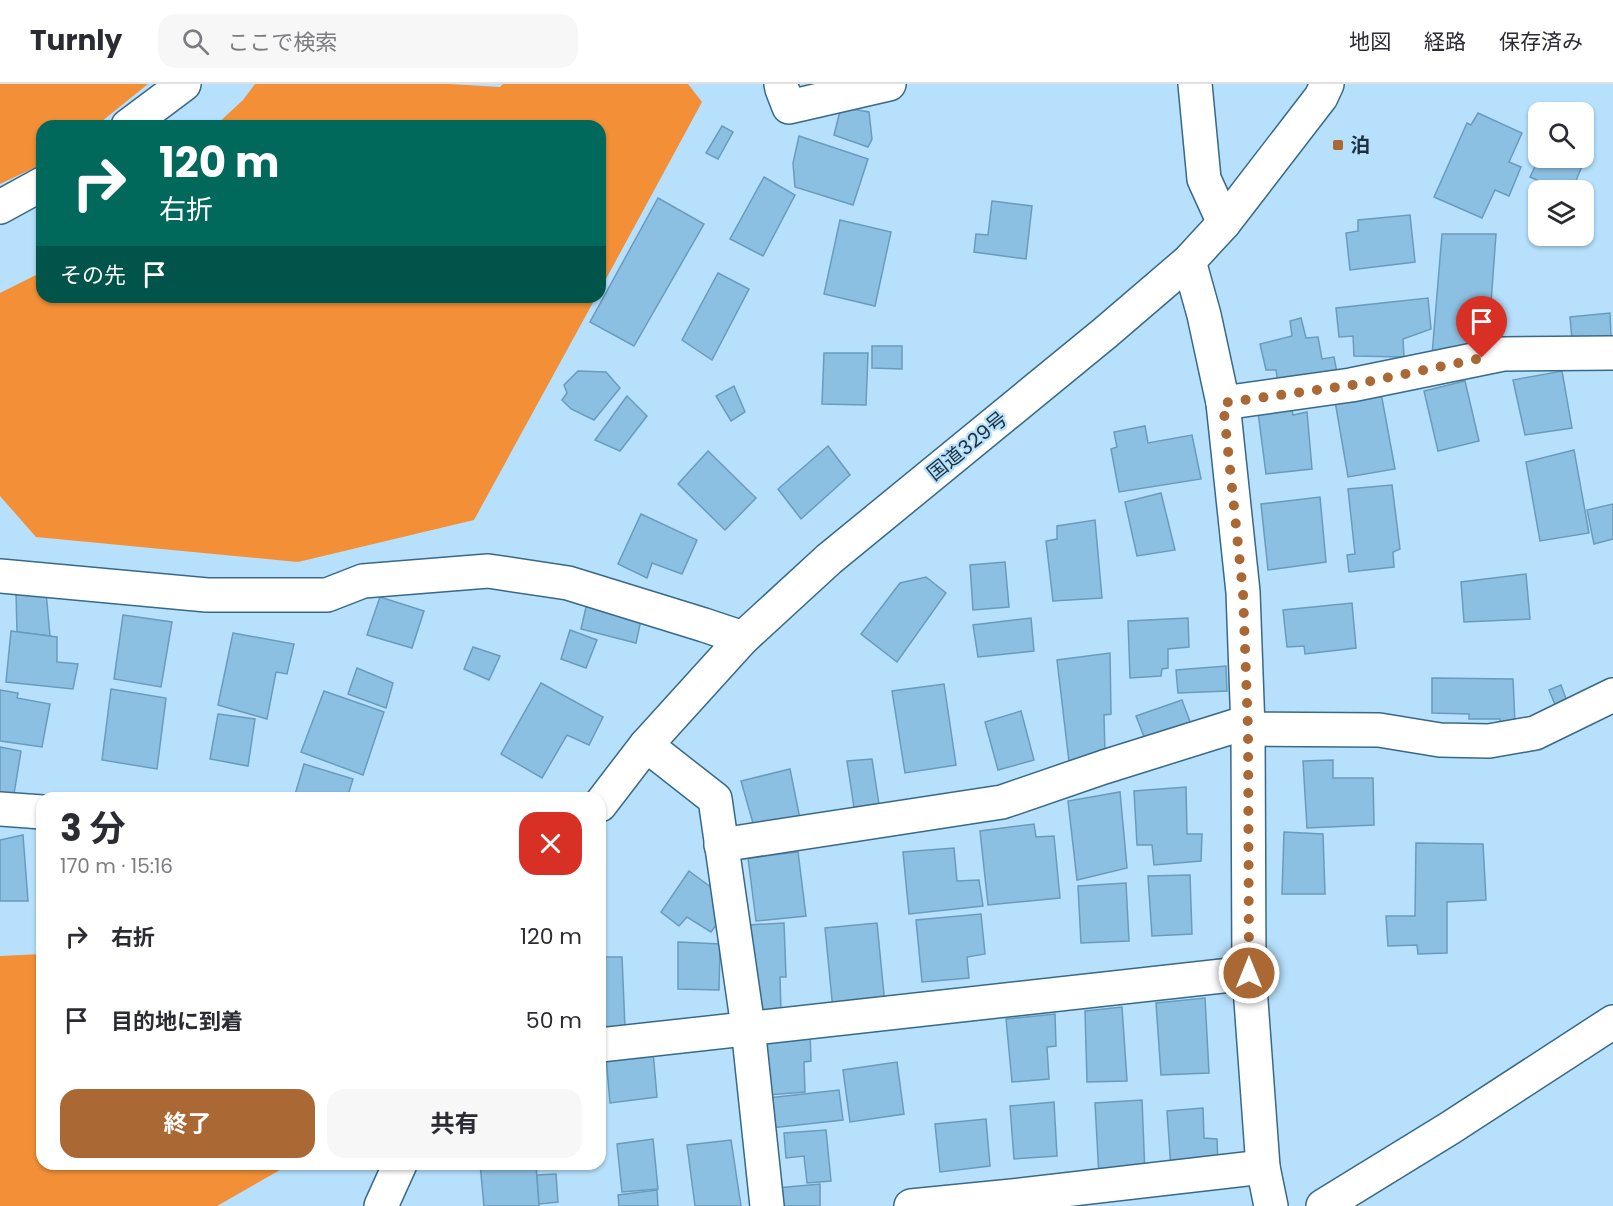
<!DOCTYPE html>
<html lang="ja">
<head>
<meta charset="utf-8">
<style>
  body { margin:0; font-family:Poppins,"Noto Sans JP",sans-serif; background:#f7f7f7; color:#2b2b33; height:100vh; display:flex; flex-direction:column; font-size:22px; white-space:nowrap }
  * { box-sizing:border-box; margin:0 }
  p { font-size:20px; color:#7c7c81 }
  .icon { flex:none; width:33px; height:33px; fill:none; stroke:currentColor; stroke-width:2; stroke-linecap:round; stroke-linejoin:round }
  .map { position:relative; flex:1; overflow:hidden }
  .side { position:absolute; left:36px; top:708px; width:570px; height:378px; display:flex; flex-direction:column; background:#fff; border-radius:18px; box-shadow:0 2px 4px #0004 }
  .side>* { flex:none }
  .banner { position:absolute; left:36px; top:36px; width:570px; height:183px; border-radius:18px; box-shadow:0 2px 4px #0004; background:#00695c; color:#fff; overflow:hidden }
  .fabs { position:absolute; left:1528px; top:18px; display:grid; gap:12px }
  .fabs a { display:grid; place-items:center; width:66px; height:66px; border-radius:12px; background:#fff; box-shadow:0 2px 4px #0004; font-size:30px }
  .pin { position:absolute; display:grid; place-items:center; width:51px; height:51px; color:#fff; margin:-62px -26px; border-radius:50% 50% 50% 0; rotate:-45deg; box-shadow:0 0 6px #0007 }
  .pin .icon { rotate:45deg }
  .me { position:absolute; width:66px; margin:-33px; rotate:0deg; stroke-linejoin:round; filter:drop-shadow(0 0 4px #0008) }
  .turn { display:flex; align-items:center; gap:21px; height:126px; padding:0 24px; font-size:27px }
  .turn .icon { width:78px; height:78px; stroke-width:2.5 }
  .turn b { display:block; font-size:42px; line-height:51px }
  .then { display:flex; align-items:center; height:57px; padding:0 24px; background:#0003; gap:12px; font-size:22px }
  .round { display:grid; place-items:center; flex:none; width:63px; height:63px; border-radius:18px; background:#f7f7f7 }
  .head { display:flex; align-items:center; justify-content:space-between; height:102px; padding:0 24px }
  h1 { font-size:36px; font-weight:700; line-height:45px }
  .primary-button { display:flex; gap:12px; margin-top:auto; padding:12px 24px }
  .primary-button a { flex:1; height:69px; border-radius:18px; background:#aa6934; color:#fff; font-size:24px; font-weight:700; line-height:69px; text-align:center }
  .primary-button a+a { background:#f7f7f7; color:#2b2b33 }
  ul { padding:0; list-style:none }
  li { display:flex; align-items:center; gap:18px; height:84px; padding:0 24px }
  li div { flex:1 }
  li b { display:block; font-size:22px }
  li em { font-style:normal }
  header { display:flex; align-items:center; gap:36px; box-sizing:border-box; height:84px; padding:0 30px; background:#fff; border-bottom:2px solid #e1e1e2 }
  header strong { font-size:28px }
  nav { display:flex; gap:33px; margin-inline-start:auto; font-size:21px }
  .search { width:420px; height:54px; background:#f7f7f7; display:flex; align-items:center; gap:15px; box-sizing:border-box; padding:0 21px; border-radius:18px; color:#7c7c81; font-size:22px }
  .map>svg:first-child { display:block }
  .green { fill:#f28f37 }
  .building { fill:#8cc0e2; stroke:#699bbc; stroke-width:1.5 }
  .lines { fill:none; stroke-linecap:round; stroke-linejoin:round }
  .minor-casing { stroke:#386988; stroke-width:36 }
  .highway-casing { stroke:#386988; stroke-width:36 }
  .minor { stroke:#fff; stroke-width:33 }
  .highway { stroke:#fff; stroke-width:33 }
  .route { stroke:#aa6934; stroke-width:10; stroke-dasharray:0 18 }
  .poi-dot { fill:#aa6934; stroke:#b6e0fc; stroke-width:2 }
  .labels { text-anchor:middle; stroke-width:4.5; stroke-linejoin:round; paint-order:stroke }
  .poi-label { font-size:20px; font-weight:bold; fill:#1c313f; stroke:#b6e0fc; text-anchor:start }
  .street-label { font-size:20px; fill:#1c313f; stroke:#b6e0fc }
</style>
</head>
<body>
<header>
<strong>Turnly</strong>
<div class="search"><svg class="icon" aria-label="search" viewBox="0 0 24 24"><circle cx="10" cy="10" r="6"/><path d="M15 15l6 6"/></svg>ここで検索</div>
<nav><a>地図</a><a>経路</a><a>保存済み</a></nav>
</header>
<div class="map">
<svg width="1613" height="1122" viewBox="0 0 1613 1122">
  <rect width="100%" height="100%" fill="#b6e0fc"/>
  <g class="green">
    <polygon points="0,0 148,0 96,42 42,42 42,80 0,100"/>
    <polygon points="255,0 449,0 500,3 503,0 688,0 702,18 600,206 600,42 215,42 243,16"/>
    <polygon points="42,188 42,213 596,213 474,436 298,478 36,453 0,412 0,209"/>
    <polygon points="42,870 42,1080 280,1080 280,1086 217,1122 0,1122 0,872"/>
  </g>
  <g class="building">
    <polygon points="841,23 869,28 872,55 868,63 834,51"/>
    <polygon points="1478,29 1522,49 1509,78 1521,83 1509,112 1495,106 1482,134 1434,113 1467,39 1471,41"/>
    <polygon points="722,42 733,48 718,75 706,69"/>
    <polygon points="799,52 868,75 853,121 795,103 793,79"/>
    <polygon points="1539,74 1583,74 1585,75 1572,106 1560,106 1530,93"/>
    <polygon points="764,93 795,111 763,172 730,155"/>
    <polygon points="658,114 704,140 634,262 590,238"/>
    <polygon points="992,117 1032,122 1026,175 974,168 976,150 988,151"/>
    <polygon points="1410,131 1415,178 1350,186 1346,149 1358,147 1358,136"/>
    <polygon points="840,136 891,148 875,222 824,210"/>
    <polygon points="1442,150 1496,150 1488,260 1432,271"/>
    <polygon points="718,189 749,205 712,276 682,256"/>
    <polygon points="1428,214 1431,245 1403,255 1404,273 1354,272 1353,252 1339,253 1336,224"/>
    <polygon points="1610,229 1611,254 1572,256 1570,233"/>
    <polygon points="1301,234 1306,254 1318,253 1322,275 1334,273 1338,294 1278,299 1276,286 1266,286 1260,260 1292,252 1290,237"/>
    <polygon points="872,262 902,262 902,285 872,284"/>
    <polygon points="824,269 868,269 866,321 822,320"/>
    <polygon points="578,287 606,288 620,304 594,336 571,325 562,316 567,309 564,301"/>
    <polygon points="1562,287 1572,344 1525,351 1513,296"/>
    <polygon points="1465,297 1479,357 1438,367 1424,307"/>
    <polygon points="734,302 745,328 731,337 716,312"/>
    <polygon points="1381,309 1395,385 1348,393 1335,317"/>
    <polygon points="627,312 647,332 620,367 595,356"/>
    <polygon points="1291,321 1293,331 1307,328 1312,385 1266,390 1258,328"/>
    <polygon points="1145,342 1148,359 1192,351 1201,395 1119,408 1111,365 1117,363 1114,348"/>
    <polygon points="828,362 850,391 801,435 778,405"/>
    <polygon points="1574,366 1589,449 1540,457 1526,378"/>
    <polygon points="708,367 756,414 725,446 678,400"/>
    <polygon points="1392,401 1400,465 1393,468 1394,483 1349,488 1347,471 1355,470 1348,405"/>
    <polygon points="1161,409 1175,466 1137,472 1125,418"/>
    <polygon points="1320,413 1326,478 1268,486 1261,420"/>
    <polygon points="1613,420 1613,455 1594,460 1587,426"/>
    <polygon points="641,430 697,456 682,490 652,479 647,494 618,480"/>
    <polygon points="1095,436 1102,514 1053,517 1046,457 1057,455 1057,442"/>
    <polygon points="1005,478 1009,523 973,526 970,481"/>
    <polygon points="1526,490 1530,535 1464,538 1461,498"/>
    <polygon points="926,493 946,509 897,578 861,550 900,499"/>
    <polygon points="16,508 46,508 50,552 17,548"/>
    <polygon points="380,513 424,527 412,564 367,551"/>
    <polygon points="587,519 642,531 636,559 581,545"/>
    <polygon points="1352,519 1356,564 1305,570 1304,562 1287,563 1283,526"/>
    <polygon points="123,531 172,538 161,603 114,595"/>
    <polygon points="1031,534 1034,567 978,573 973,541"/>
    <polygon points="1188,534 1189,563 1168,565 1168,584 1162,585 1161,592 1130,594 1128,537"/>
    <polygon points="570,546 597,556 586,584 561,575"/>
    <polygon points="11,547 57,553 57,578 78,580 73,605 6,598"/>
    <polygon points="233,549 294,560 287,590 276,588 267,635 218,621"/>
    <polygon points="473,563 500,572 489,596 464,585"/>
    <polygon points="1110,569 1111,630 1104,631 1105,672 1069,678 1057,576"/>
    <polygon points="1226,582 1227,607 1178,609 1176,586"/>
    <polygon points="357,584 393,599 386,624 348,610"/>
    <polygon points="1432,594 1513,595 1515,640 1500,642 1500,635 1469,635 1469,630 1432,629"/>
    <polygon points="541,599 603,633 589,661 567,651 542,694 501,670"/>
    <polygon points="944,600 956,681 905,689 892,607"/>
    <polygon points="1561,601 1569,623 1558,628 1549,606"/>
    <polygon points="111,605 166,614 157,685 102,676"/>
    <polygon points="0,606 18,609 17,614 50,620 42,663 0,657"/>
    <polygon points="324,607 384,628 363,691 301,668"/>
    <polygon points="1182,616 1193,646 1148,663 1136,632"/>
    <polygon points="1021,627 1034,676 998,686 985,638"/>
    <polygon points="218,630 255,635 248,682 210,675"/>
    <polygon points="0,663 21,667 13,716 0,714"/>
    <polygon points="872,675 880,727 855,730 847,677"/>
    <polygon points="1333,676 1333,694 1373,694 1374,741 1307,744 1303,677"/>
    <polygon points="304,680 353,695 347,714 294,714"/>
    <polygon points="790,685 800,735 755,746 741,697"/>
    <polygon points="1186,703 1187,750 1202,750 1201,777 1154,781 1152,761 1137,761 1134,707"/>
    <polygon points="1120,708 1127,784 1077,796 1068,717"/>
    <polygon points="1034,740 1036,753 1054,752 1060,814 988,821 980,747"/>
    <polygon points="1284,748 1323,750 1325,810 1282,810"/>
    <polygon points="23,751 28,817 0,817 0,756"/>
    <polygon points="1416,759 1483,760 1486,816 1447,818 1447,869 1418,870 1417,861 1388,862 1386,832 1415,832"/>
    <polygon points="954,764 957,797 979,796 983,822 909,830 903,768"/>
    <polygon points="798,768 806,832 756,837 748,774"/>
    <polygon points="689,787 727,815 725,829 711,848 687,833 679,842 661,828"/>
    <polygon points="1190,791 1192,850 1152,852 1148,792"/>
    <polygon points="1126,799 1129,857 1081,859 1078,802"/>
    <polygon points="981,830 985,870 967,873 969,894 922,898 916,836"/>
    <polygon points="784,839 786,893 780,893 781,929 757,932 748,841"/>
    <polygon points="877,839 885,921 833,926 825,844"/>
    <polygon points="678,858 720,860 719,906 678,905"/>
    <polygon points="600,873 622,873 625,944 600,945"/>
    <polygon points="1205,914 1209,989 1161,991 1156,919"/>
    <polygon points="1122,923 1127,997 1087,998 1085,927"/>
    <polygon points="1055,930 1056,962 1047,963 1049,995 1012,998 1006,935"/>
    <polygon points="810,948 811,977 804,978 805,1008 768,1011 763,953"/>
    <polygon points="653,967 657,1013 610,1019 606,973"/>
    <polygon points="897,978 904,1030 850,1038 843,986"/>
    <polygon points="839,1006 843,1036 771,1044 768,1014"/>
    <polygon points="1142,1016 1145,1091 1099,1093 1095,1019"/>
    <polygon points="1054,1018 1057,1072 1014,1075 1010,1022"/>
    <polygon points="1203,1024 1204,1054 1217,1055 1218,1081 1171,1086 1167,1027"/>
    <polygon points="986,1035 990,1082 940,1088 935,1040"/>
    <polygon points="826,1046 831,1097 807,1099 804,1072 786,1074 784,1049"/>
    <polygon points="653,1055 658,1105 622,1108 617,1060"/>
    <polygon points="731,1056 741,1122 695,1122 687,1061"/>
    <polygon points="480,1080 536,1080 539,1122 484,1122"/>
    <polygon points="556,1090 558,1118 539,1120 537,1091"/>
    <polygon points="820,1100 820,1122 778,1122 777,1104"/>
    <polygon points="657,1106 658,1122 619,1122 618,1111"/>
  </g>
  <g class="lines">
    <defs>
      <g id="minor">
        <polyline points="781,0 782,5 789,23 889,0"/>
        <polyline points="1195,0 1204,95 1224,139"/>
        <polyline points="128,42 184,0"/>
        <polyline points="0,123 42,100"/>
        <polyline points="1189,177 1204,231 1223,319 1243,508 1248,645 1249,889 1263,1083 1271,1122"/>
        <polyline points="1223,319 1351,301 1503,270 1613,269"/>
        <polyline points="0,492 207,511 327,511 363,497 488,487 568,499 704,541 743,554"/>
        <polyline points="646,661 715,715 748,943 767,1122"/>
        <polyline points="0,725 42,728"/>
        <polyline points="721,761 1002,718 1104,683 1235,642 1248,645 1379,646 1440,656 1489,657 1535,649 1613,611"/>
        <polyline points="600,961 1249,889"/>
        <polyline points="911,1122 1021,1111 1263,1083"/>
        <polyline points="1323,1122 1450,1044 1613,938"/>
      </g>
      <g id="highway">
        <polyline points="600,721 646,661 743,554 829,475 1105,249 1189,177 1224,139 1321,13 1327,0"/>
        <polyline points="381,1122 400,1080"/>
      </g>
    </defs>
    <use href="#minor" class="minor-casing"/>
    <use href="#highway" class="highway-casing"/>
    <use href="#minor" class="minor"/>
    <use href="#highway" class="highway"/>
  </g>
  <g class="lines">
    <polyline class="route" points="1249,889 1248,645 1243,508 1223,319 1352,301 1482,274"/>
  </g>
  <rect class="poi-dot" x="1332" y="55" width="12" height="12" rx="3"/>
  <g class="labels">
    <g class="poi-label">
      <text x="1350" y="68">泊</text>
    </g>
    <g class="street-label">
      <text transform="translate(967 362) rotate(-39)" y="7">国道329号</text>
    </g>
  </g>
</svg>
<div class="fabs">
<a><svg class="icon" aria-label="search" viewBox="0 0 24 24"><circle cx="10" cy="10" r="6"/><path d="M15 15l6 6"/></svg></a>
<a><svg class="icon" aria-label="layers" viewBox="0 0 24 24"><path d="M12 4l9 5-9 5-9-5zM3 14l9 5 9-5"/></svg></a>
</div>
<div class="pin" style="left:1482px;top:274px;background:#d93025"><svg class="icon" aria-label="arrive" viewBox="0 0 24 24"><path d="M6 21V4h12l-3 4 3 4H6"/></svg></div>
<svg class="me" style="left:1249px;top:889px" viewBox="-20 -20 40 40"><circle r="17" fill="#aa6934" stroke="#fff" stroke-width="3"/><path d="M0-11L8 9 0 5-8 9z" fill="#fff"/></svg>
<div class="banner">
<div class="turn"><svg class="icon" aria-label="right" viewBox="0 0 24 24"><path d="M7 20v-9h11M14 6l5 5-5 5"/></svg><div><b>120 m</b>右折</div></div>
<div class="then">その先<svg class="icon" aria-label="arrive" viewBox="0 0 24 24"><path d="M6 21V4h12l-3 4 3 4H6"/></svg></div>
</div>
<section class="side">
<div class="head"><div><h1>3 分</h1><p>170 m · 15:16</p></div><a class="round" style="background:#d93025;color:#fff"><svg class="icon" aria-label="close" viewBox="0 0 24 24"><path d="M6 6l12 12M18 6L6 18"/></svg></a></div>
<ul>
<li><svg class="icon" aria-label="right" viewBox="0 0 24 24"><path d="M7 20v-9h11M14 6l5 5-5 5"/></svg><div><b>右折</b></div><em>120 m</em></li>
<li><svg class="icon" aria-label="arrive" viewBox="0 0 24 24"><path d="M6 21V4h12l-3 4 3 4H6"/></svg><div><b>目的地に到着</b></div><em>50 m</em></li>
</ul>
<div class="primary-button"><a>終了</a><a>共有</a></div>
</section>
</div>
</body>
</html>
